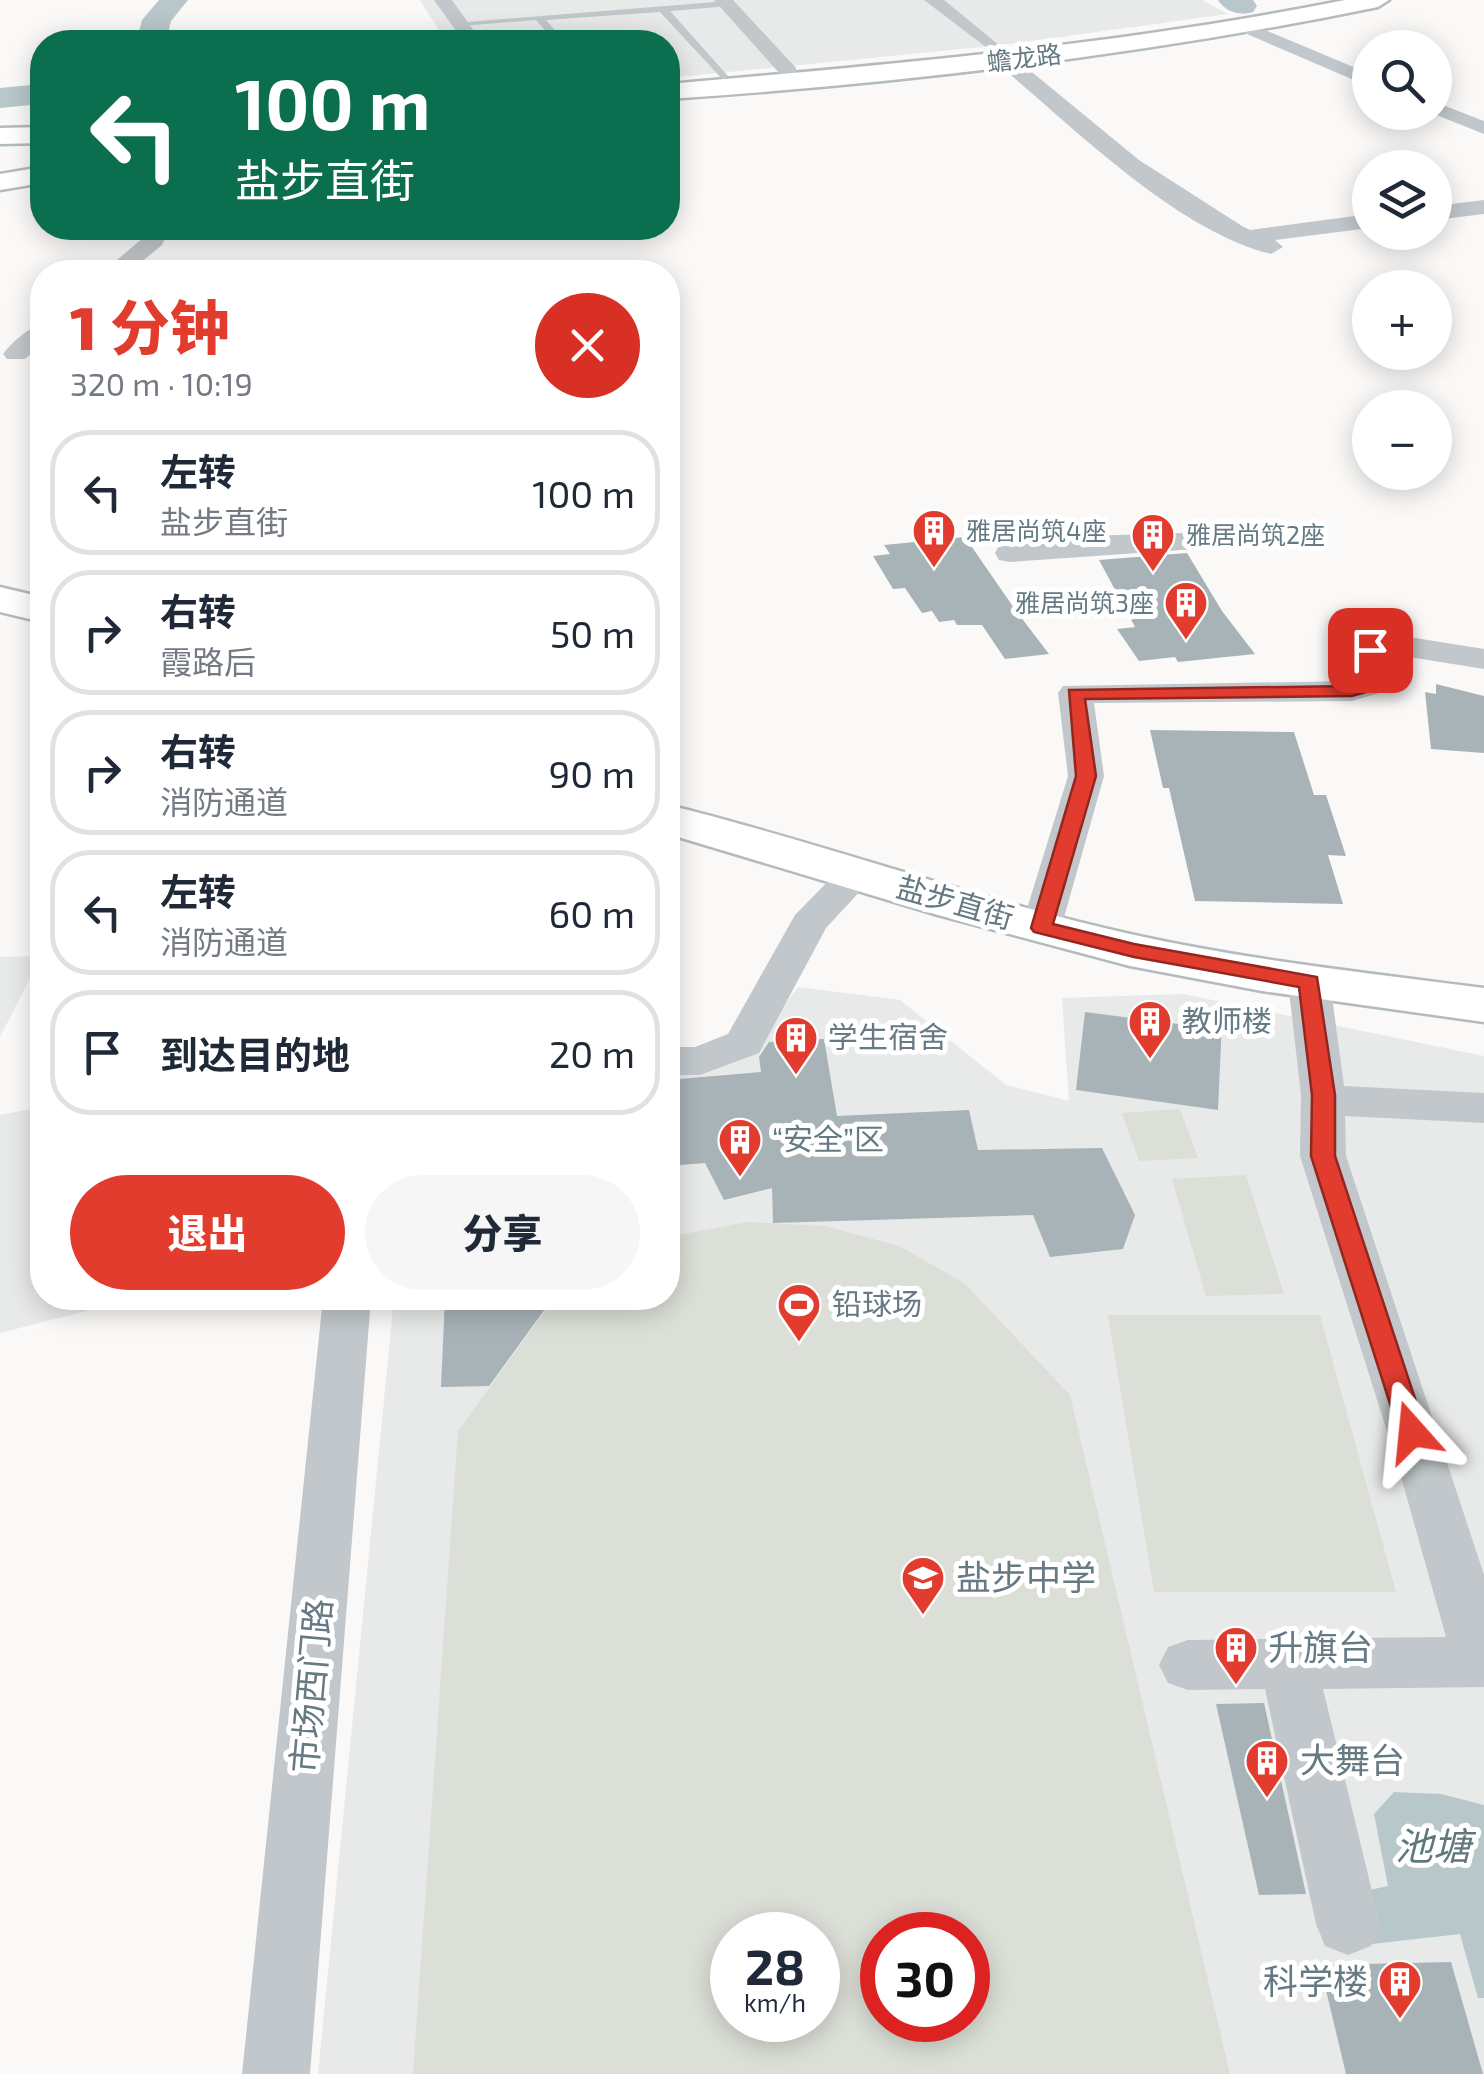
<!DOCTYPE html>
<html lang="zh">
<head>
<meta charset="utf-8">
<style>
  body { margin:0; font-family:"Exo 2","Noto Sans SC",sans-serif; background:#f6f6f7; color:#1f2937; height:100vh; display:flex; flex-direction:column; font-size:38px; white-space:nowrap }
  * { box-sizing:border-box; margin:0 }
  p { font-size:32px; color:#747a83 }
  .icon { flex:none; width:55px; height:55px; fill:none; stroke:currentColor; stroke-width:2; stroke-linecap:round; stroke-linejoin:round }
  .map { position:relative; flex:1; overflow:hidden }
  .panel { position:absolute; left:30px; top:260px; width:650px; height:1050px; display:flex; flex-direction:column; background:#fff; border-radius:40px; box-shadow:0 5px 25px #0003 }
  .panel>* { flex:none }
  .top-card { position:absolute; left:30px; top:30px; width:650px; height:210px; border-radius:40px; box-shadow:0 5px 25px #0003; background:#0b6e4f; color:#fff; overflow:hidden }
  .tools { position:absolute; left:1352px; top:30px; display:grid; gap:20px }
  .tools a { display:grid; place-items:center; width:100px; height:100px; border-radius:50%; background:#fff; box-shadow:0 5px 25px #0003; font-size:50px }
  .speed { position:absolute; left:710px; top:1912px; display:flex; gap:20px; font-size:50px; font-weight:700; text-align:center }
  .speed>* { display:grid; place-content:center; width:130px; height:130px; border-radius:50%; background:#fff; box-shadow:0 5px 25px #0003; line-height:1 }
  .speed small { font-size:25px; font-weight:400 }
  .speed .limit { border:15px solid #d22; background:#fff; color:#111 }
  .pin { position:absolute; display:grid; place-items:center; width:85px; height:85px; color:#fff; margin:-42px; border-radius:20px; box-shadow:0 5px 15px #0006 }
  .me { position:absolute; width:110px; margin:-55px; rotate:342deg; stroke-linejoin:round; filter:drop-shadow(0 0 8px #0008) }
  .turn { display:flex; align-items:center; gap:35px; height:210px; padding:0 40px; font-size:45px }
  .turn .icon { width:130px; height:130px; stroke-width:2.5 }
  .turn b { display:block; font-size:70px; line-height:85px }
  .round { display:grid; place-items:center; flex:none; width:105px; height:105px; border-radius:52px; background:#f6f6f7 }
  .head { display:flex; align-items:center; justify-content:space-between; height:170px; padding:0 40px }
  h1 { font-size:60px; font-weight:800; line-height:75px; color:#e23c2f }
  .button { display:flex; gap:20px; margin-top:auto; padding:20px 40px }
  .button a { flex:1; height:115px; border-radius:60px; background:#e23c2f; color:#fff; font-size:40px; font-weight:800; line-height:115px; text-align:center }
  .button a+a { background:#f6f6f7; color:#1f2937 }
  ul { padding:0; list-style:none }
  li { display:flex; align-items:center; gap:30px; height:125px; margin:0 20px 15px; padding:0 20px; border:5px solid #e0e1e3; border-radius:40px }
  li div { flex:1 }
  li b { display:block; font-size:38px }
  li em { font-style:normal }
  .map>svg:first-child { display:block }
  .built { fill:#e8e9e9; fill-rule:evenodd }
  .green { fill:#dbdfd7; fill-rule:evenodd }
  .water { fill:#b8c7c9 }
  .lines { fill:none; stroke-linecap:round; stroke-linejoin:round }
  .river { fill:#b8c7c9; fill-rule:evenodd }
  .building { fill:#a8b3b7 }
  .secondary-casing { stroke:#b3bbbe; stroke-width:5 }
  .lane { fill:#c1c7ca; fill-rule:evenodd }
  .street { fill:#c1c7ca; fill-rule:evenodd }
  .secondary { fill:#fff; fill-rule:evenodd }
  .route { fill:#e23c2f; stroke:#93271f; stroke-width:2.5 }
  .labels { text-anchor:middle; stroke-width:10; stroke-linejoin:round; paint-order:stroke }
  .far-street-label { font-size:25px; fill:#657a82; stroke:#fff }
  .far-poi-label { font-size:25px; fill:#657a82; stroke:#fff; text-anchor:start }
  .street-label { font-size:30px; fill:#657a82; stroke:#fff }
  .poi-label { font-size:30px; fill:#657a82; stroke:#fff; text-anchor:start }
  .near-poi-label { font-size:35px; fill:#657a82; stroke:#fff; text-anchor:start }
  .near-street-label { font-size:35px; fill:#657a82; stroke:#fff }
  .near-water-label { font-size:38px; font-style:italic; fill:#60787c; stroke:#fff }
</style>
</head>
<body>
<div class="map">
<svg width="1484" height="2074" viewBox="0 0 1484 2074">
  <rect width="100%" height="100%" fill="#faf9f8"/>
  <g class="built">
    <polygon points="420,0 1202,0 1228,14 1001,45 668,78 668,42 446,42"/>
    <polygon points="41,956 0,1037 0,957"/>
    <path d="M798,987L900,1000L1006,1085L1069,1101L1062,998L1183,994L1484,1056V2074H318L394,1298H668V1067L749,1053ZM732,1935H818V2020H732ZM882,1935H968V2020H882Z"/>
    <polygon points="42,1107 42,1298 137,1298 0,1333 0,1115"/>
  </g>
  <g class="green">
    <polygon points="1180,1109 1198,1158 1139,1161 1122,1113"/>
    <polygon points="1246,1175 1284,1294 1206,1296 1172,1179"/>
    <path d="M748,1222L825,1226L899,1246L964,1283L1070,1395L1230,2074H413L458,1431L547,1308L560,1298H668V1237ZM732,1935H818V2020H732ZM882,1935H968V2020H882Z"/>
    <polygon points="1108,1315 1320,1315 1396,1592 1154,1592"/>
  </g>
  <polygon class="water" points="1394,1792 1441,1794 1484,1805 1484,1998 1478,1998 1460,1934 1363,1945 1351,1894 1388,1886 1374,1814"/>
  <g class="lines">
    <g class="river">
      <polygon points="159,0 188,0 171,21 166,42 136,42 142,20"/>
      <path d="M1218,0H1253L1257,6L1253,12C1239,16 1226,12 1218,0Z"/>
      <polygon points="42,84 42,104 0,108 0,88"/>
    </g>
  </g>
  <g class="building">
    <polygon points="965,537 1014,608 1049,654 1005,659 982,625 957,625 954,620 939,622 932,611 922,613 905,588 893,589 873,556 890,554 884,545"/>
    <polygon points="1187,553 1222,611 1255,654 1178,662 1175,657 1139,661 1117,629 1135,627 1099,560"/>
    <polygon points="1436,684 1484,696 1484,753 1431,749 1425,692 1436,694"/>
    <polygon points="1150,730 1294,732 1314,795 1326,795 1346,856 1328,855 1343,904 1195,901 1169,788 1163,788"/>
    <polygon points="1085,1012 1186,1025 1186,1018 1222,1022 1218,1110 1076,1090"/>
    <polygon points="824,1039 837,1116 969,1110 978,1150 1102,1148 1135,1215 1123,1249 1050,1257 1033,1215 773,1223 772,1188 724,1200 705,1163 668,1166 668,1080 761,1072 759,1057 769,1042"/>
    <polygon points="445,1298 553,1298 489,1386 441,1387"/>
    <polygon points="1264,1703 1306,1894 1259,1895 1216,1704"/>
    <polygon points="1451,1962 1483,2074 1346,2074 1320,1965"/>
  </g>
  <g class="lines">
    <defs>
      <g id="secondary">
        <path d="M1345,0H1389L1378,7C1144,55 906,83 668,99V84C895,64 1121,45 1345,0Z"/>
        <polygon points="42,127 42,143 0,144 0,128"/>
        <polygon points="42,167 42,183 0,190 0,174"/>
        <polygon points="0,587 42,597 42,622 0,612"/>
        <path d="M668,805C823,843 974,899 1130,934C1247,960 1366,973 1484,988V1022L1262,991L1130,966L938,915L668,834Z"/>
      </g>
    </defs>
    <use href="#secondary" class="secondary-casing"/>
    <polygon class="lane" points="727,1 730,6 670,11 728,76 724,81 660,12 546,20 565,42 555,42 536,20 461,26 456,23"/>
    <g class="street">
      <polygon points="434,0 452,0 482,42 464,42"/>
      <polygon points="714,0 733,0 796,68 796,76 782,76"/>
      <path d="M924,0H944L1139,160L1242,226L1250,230L1370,214V228L1275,240L1283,247L1271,254C1177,231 1073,127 999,65V57Z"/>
      <polygon points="1246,22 1370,74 1370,87 1240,31 1237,27"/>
      <polygon points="1435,102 1484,121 1484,134 1429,112 1435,112"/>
      <polygon points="1484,200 1484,214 1435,220 1435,206"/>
      <polygon points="148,228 170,228 162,245 129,272 103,272 144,237"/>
      <path d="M42,324V345L25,359H7L3,354C12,342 28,328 42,324Z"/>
      <polygon points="1213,532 1224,535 1228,541 1224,547 1010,562 999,560 995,553 999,546 1042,542 1055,537"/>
      <polygon points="1409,637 1484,649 1484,669 1409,657 1391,659 1397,670 1379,693 1352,701 1094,703 1104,776 1061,928 1055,936 1041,940 1027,936 1021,928 1068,776 1058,693 1063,686 1349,681 1363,669 1353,651 1358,644"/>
      <polygon points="857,862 871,866 876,874 826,928 759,1053 700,1075 668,1075 668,1047 695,1047 728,1034 795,915 843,866"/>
      <polygon points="1309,969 1324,973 1330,982 1344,1086 1484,1093 1484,1123 1345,1116 1346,1156 1484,1575 1484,1687 1323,1689 1380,1924 1371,1946 1348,1955 1325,1946 1316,1924 1265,1689 1188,1690 1168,1683 1159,1665 1168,1647 1188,1640 1446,1637 1398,1466 1300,1156 1301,1095 1288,982 1294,973"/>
      <polygon points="323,1298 371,1298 310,2074 242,2074"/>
    </g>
    <use href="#secondary" class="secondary"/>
  </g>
  <polygon class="route" points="1370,645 1377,647 1389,670 1373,690 1352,696 1085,699 1096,776 1053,924 1134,944 1317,977 1335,1095 1335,1156 1426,1432 1422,1440 1412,1443 1403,1440 1399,1432 1311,1156 1312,1095 1299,987 1134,957 1034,932 1031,928 1076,776 1069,690 1350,686 1361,682 1371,670 1361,650"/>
  <defs>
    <symbol id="building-pin" viewBox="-11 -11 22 30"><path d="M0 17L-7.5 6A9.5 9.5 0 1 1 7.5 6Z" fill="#e23c2f" stroke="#fff"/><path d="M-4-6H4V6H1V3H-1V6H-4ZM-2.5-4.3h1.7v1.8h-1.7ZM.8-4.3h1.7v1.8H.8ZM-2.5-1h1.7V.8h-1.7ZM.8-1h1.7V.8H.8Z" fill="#fff"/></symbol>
    <symbol id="stadium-pin" viewBox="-11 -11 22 30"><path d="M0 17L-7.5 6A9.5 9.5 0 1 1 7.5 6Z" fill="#e23c2f" stroke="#fff"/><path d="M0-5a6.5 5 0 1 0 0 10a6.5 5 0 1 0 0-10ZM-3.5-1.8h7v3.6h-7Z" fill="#fff"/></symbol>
    <symbol id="school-pin" viewBox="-11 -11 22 30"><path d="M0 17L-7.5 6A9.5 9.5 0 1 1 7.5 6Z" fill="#e23c2f" stroke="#fff"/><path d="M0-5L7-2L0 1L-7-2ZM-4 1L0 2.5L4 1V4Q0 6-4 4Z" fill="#fff"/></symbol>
  </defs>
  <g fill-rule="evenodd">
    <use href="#building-pin" x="909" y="506" width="50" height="68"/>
    <use href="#building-pin" x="1128" y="510" width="50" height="68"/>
    <use href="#building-pin" x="1161" y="578" width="50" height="68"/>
    <use href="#building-pin" x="1125" y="997" width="50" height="68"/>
    <use href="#building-pin" x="771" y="1013" width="50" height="68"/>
    <use href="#building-pin" x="715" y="1115" width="50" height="68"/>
    <use href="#stadium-pin" x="774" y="1280" width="50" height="68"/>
    <use href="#school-pin" x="898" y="1553" width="50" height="68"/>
    <use href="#building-pin" x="1211" y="1623" width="50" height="68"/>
    <use href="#building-pin" x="1242" y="1736" width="50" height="68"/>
    <use href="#building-pin" x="1375" y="1957" width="50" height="68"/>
  </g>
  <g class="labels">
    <g class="far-street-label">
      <text transform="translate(1024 58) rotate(-7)" y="9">蟾龙路</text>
    </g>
    <g class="far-poi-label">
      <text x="966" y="540">雅居尚筑4座</text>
      <text x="1186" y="544">雅居尚筑2座</text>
      <text x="1154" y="612" text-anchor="end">雅居尚筑3座</text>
    </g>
    <g class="street-label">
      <text transform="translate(955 903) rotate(16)" y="10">盐步直街</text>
    </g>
    <g class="poi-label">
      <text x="1182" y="1032">教师楼</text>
      <text x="828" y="1048">学生宿舍</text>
      <text x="772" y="1150">“安全”区</text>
      <text x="832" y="1315">铅球场</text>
    </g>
    <g class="near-poi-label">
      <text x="956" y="1590">盐步中学</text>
      <text x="1268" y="1660">升旗台</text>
      <text x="1300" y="1773">大舞台</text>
      <text x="1368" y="1994" text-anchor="end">科学楼</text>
    </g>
    <g class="near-street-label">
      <text transform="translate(312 1686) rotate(-85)" y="12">市场西门路</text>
    </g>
    <g class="near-water-label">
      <text x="1433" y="1860">池塘</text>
    </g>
  </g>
</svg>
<div class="tools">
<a><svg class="icon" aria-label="search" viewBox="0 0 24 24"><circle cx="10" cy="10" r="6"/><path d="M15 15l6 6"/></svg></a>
<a><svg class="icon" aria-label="layers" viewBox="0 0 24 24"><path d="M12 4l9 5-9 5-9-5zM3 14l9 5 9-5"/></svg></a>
<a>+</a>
<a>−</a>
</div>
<div class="speed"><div>28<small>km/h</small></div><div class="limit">30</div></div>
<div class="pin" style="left:1370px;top:650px;background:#d93025"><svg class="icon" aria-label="arrive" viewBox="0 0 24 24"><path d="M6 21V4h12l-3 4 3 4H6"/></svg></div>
<svg class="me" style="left:1412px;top:1432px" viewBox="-20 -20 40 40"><path d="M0-17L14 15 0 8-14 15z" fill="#e23c2f" stroke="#fff" stroke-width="4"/></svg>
<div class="top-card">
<div class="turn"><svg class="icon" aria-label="left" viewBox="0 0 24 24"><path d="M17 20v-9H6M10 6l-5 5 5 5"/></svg><div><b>100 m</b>盐步直街</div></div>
</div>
<section class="panel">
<div class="head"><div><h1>1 分钟</h1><p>320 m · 10:19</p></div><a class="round" style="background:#d93025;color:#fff"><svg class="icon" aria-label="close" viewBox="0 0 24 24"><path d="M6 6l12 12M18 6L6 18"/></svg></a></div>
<ul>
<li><svg class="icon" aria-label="left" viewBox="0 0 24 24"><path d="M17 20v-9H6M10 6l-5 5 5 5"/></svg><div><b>左转</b><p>盐步直街</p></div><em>100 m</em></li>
<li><svg class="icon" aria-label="right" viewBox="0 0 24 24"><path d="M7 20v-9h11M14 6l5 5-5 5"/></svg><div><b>右转</b><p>霞路后</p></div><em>50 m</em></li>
<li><svg class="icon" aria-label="right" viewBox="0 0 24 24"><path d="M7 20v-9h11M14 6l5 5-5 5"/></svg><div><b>右转</b><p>消防通道</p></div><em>90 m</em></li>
<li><svg class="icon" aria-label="left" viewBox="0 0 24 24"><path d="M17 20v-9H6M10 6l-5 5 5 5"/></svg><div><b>左转</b><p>消防通道</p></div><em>60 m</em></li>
<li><svg class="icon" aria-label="arrive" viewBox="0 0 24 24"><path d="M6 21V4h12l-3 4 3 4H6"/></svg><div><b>到达目的地</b></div><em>20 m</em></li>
</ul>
<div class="button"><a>退出</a><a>分享</a></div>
</section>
</div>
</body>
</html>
